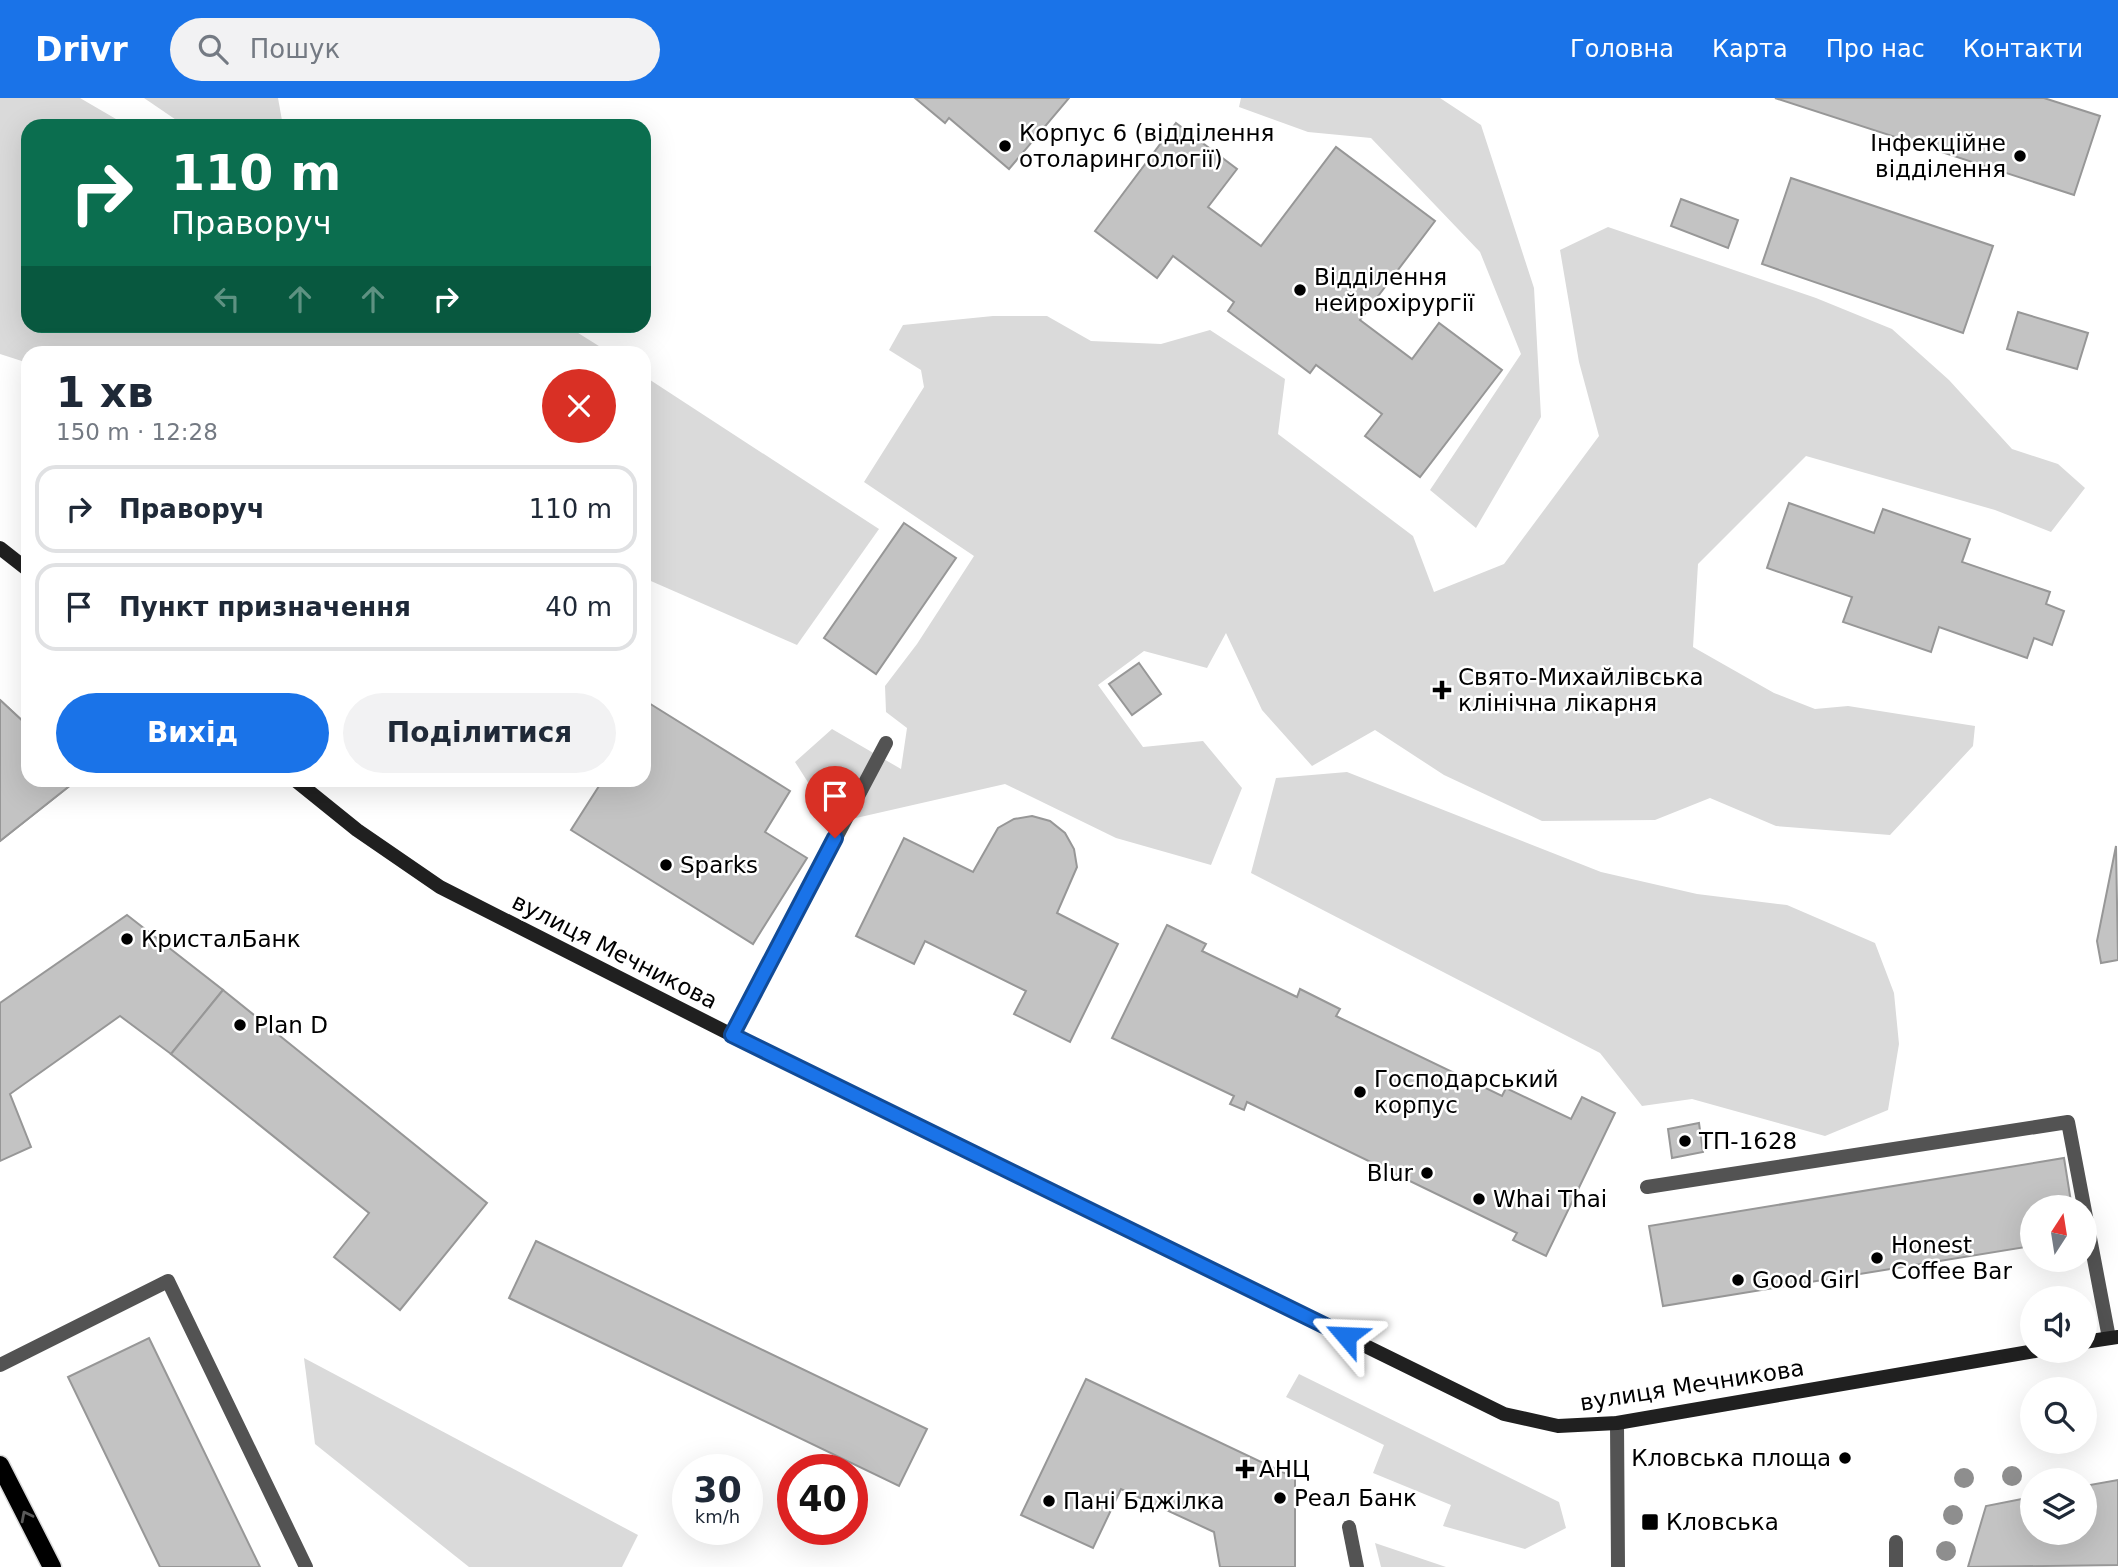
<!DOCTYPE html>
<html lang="uk">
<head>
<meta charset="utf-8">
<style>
  body { margin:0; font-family:"DejaVu Sans",sans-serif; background:#f2f2f3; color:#1f2937; height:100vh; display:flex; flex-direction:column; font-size:26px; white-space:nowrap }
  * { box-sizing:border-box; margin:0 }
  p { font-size:23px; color:#747a83 }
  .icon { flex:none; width:38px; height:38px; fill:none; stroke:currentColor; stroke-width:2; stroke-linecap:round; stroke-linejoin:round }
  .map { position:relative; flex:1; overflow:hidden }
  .drawer { position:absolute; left:21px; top:248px; width:630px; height:441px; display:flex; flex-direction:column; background:#fff; border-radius:21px; box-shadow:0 7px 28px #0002 }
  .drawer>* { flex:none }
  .banner { position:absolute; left:21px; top:21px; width:630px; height:214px; border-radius:21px; box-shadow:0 7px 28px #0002; background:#0b6e4f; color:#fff; overflow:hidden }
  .needle { width:46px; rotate:12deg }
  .controls { position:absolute; left:2020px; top:1097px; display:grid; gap:14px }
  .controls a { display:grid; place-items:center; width:77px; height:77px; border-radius:50%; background:#fff; box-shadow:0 7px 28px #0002; font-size:35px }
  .speed { position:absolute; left:672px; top:1356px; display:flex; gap:14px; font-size:35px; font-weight:700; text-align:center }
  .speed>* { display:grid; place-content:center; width:91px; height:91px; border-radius:50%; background:#fff; box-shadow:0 7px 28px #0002; line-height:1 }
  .speed small { font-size:18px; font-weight:400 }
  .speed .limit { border:10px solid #d22; background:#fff; color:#111 }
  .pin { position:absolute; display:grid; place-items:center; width:60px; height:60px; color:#fff; margin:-72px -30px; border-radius:50% 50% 50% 0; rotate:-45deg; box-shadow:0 0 7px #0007 }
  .pin .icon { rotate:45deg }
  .me { position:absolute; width:77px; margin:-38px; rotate:296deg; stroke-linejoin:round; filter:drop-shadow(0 0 5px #0008) }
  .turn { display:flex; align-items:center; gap:24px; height:147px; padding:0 35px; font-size:32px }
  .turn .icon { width:91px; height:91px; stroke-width:2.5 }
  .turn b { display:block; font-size:49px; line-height:60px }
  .lanes { display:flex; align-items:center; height:66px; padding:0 35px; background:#0003; justify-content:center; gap:35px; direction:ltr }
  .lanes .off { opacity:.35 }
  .round { display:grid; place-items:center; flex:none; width:74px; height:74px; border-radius:37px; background:#f2f2f3 }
  .head { display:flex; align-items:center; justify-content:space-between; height:119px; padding:0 35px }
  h1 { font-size:42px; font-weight:700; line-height:52px }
  .cta { display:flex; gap:14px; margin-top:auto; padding:14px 35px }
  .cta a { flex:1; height:80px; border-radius:42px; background:#1a73e8; color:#fff; font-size:28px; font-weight:700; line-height:80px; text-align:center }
  .cta a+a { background:#f2f2f3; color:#1f2937 }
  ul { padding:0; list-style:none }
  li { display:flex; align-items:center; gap:21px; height:88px; margin:0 14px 10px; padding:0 21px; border:4px solid #e0e1e3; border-radius:21px }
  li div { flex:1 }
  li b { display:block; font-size:26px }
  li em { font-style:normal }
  header { display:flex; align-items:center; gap:42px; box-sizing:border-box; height:98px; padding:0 35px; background:#1a73e8; color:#fff }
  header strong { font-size:33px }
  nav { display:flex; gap:38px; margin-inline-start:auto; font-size:24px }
  .search { width:490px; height:63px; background:#f2f2f3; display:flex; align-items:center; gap:18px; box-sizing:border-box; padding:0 24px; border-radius:38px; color:#747a83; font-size:26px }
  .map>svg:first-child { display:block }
  .green { fill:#dadada }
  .building { fill:#c3c3c3; stroke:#979797; stroke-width:2 }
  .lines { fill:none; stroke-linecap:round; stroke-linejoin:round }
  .primary-casing { stroke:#dbdbdb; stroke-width:21 }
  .lane { stroke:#535353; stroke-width:14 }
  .street { stroke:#535353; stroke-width:14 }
  .secondary { stroke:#202020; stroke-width:14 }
  .primary { stroke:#000; stroke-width:18 }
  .tree { fill:#8e8e8e }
  .oneway { stroke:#595959 }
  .route-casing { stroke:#114b97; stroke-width:18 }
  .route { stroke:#1a73e8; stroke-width:12 }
  .poi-dot { fill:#000; stroke:#fff; stroke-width:2.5 }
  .labels { text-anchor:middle; stroke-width:5; stroke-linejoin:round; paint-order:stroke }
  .poi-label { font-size:23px; fill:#000; stroke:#fff; text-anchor:start }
  .street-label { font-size:23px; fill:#000; stroke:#fff }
</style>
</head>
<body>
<header>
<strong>Drivr</strong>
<div class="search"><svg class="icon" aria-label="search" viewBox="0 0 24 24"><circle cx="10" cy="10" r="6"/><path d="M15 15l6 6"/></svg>Пошук</div>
<nav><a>Головна</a><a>Карта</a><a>Про нас</a><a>Контакти</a></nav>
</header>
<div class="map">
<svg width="2118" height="1469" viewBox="0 0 2118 1469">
  <rect width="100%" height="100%" fill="#fff"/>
  <g class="green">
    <polygon points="0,0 80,0 128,28 28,28 28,228 567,228 610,255 28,256 28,265 0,256"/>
    <polygon points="144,0 278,0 283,28 185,28"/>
    <polygon points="1241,0 1440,0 1481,27 1534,190 1541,319 1476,430 1430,392 1521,256 1480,154 1371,40 1308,34 1239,9"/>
    <polygon points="1608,129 1816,200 1892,231 1949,282 2012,351 2058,366 2085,390 2051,434 1995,412 1806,358 1698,466 1693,549 1774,595 1815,611 1848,608 1975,628 1973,648 1890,737 1776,728 1710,700 1655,722 1542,723 1444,677 1375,632 1312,668 1262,612 1226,535 1207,570 1144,553 1098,587 1143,649 1203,643 1242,690 1211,767 1116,740 1005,686 834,725 795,664 832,631 901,671 907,630 886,614 885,588 917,546 974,458 864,384 924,289 921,272 889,252 903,227 993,218 1047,218 1091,243 1161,246 1210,232 1285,281 1278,336 1413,438 1434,494 1504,466 1599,338 1579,264 1560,152"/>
    <polygon points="644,278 879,431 797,547 644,480"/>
    <polygon points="1347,674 1601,774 1697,796 1787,807 1875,845 1894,895 1899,946 1888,1012 1825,1038 1692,1001 1642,1008 1600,955 1251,775 1276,680"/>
    <polygon points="304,1260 638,1437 622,1469 469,1469 315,1346"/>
    <polygon points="1299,1276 1559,1404 1566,1430 1525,1451 1443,1428 1451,1407 1373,1375 1384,1347 1286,1299"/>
    <polygon points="1375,1445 1446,1469 1381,1469"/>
  </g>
  <g class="building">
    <polygon points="915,0 1069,0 1009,71 949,20 945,25"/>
    <polygon points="1775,0 2044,0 2100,18 2074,97"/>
    <polygon points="1176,25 1237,71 1208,109 1261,148 1336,49 1435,123 1360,222 1412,261 1439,225 1502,272 1420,379 1365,338 1382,316 1316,267 1310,275 1228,213 1234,204 1173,158 1157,180 1095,133"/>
    <polygon points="1791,80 1993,148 1963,235 1762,166"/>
    <polygon points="1681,101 1738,122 1728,150 1671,128"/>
    <polygon points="2018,214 2088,235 2077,271 2007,251"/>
    <polygon points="1789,405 1874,435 1883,411 1970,441 1962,464 2050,494 2046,506 2064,513 2052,547 2034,540 2027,560 1939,529 1931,554 1843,524 1852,499 1767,470"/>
    <polygon points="904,425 956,460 876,576 824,540"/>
    <polygon points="1139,565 1161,596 1132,617 1109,586"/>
    <polygon points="0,602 28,628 28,682 77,682 0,743"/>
    <polygon points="0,602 28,628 28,682 77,682 0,743"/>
    <polygon points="644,602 790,693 765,734 807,760 753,846 571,732 599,688 590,682 644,682"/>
    <polygon points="1032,718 1050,723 1065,735 1074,751 1077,769 1057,815 1118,846 1070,944 1014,916 1026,893 925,843 914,866 856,838 904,740 973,774 998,730 1014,721"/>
    <polygon points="2116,748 2118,862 2101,865 2097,843"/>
    <polygon points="127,817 223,892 171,956 120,918 10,996 31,1049 0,1063 0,905"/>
    <polygon points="1167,827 1206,846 1202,853 1297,899 1300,891 1340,911 1336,918 1502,998 1506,990 1571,1021 1582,999 1615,1015 1546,1158 1513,1142 1517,1135 1247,1004 1244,1012 1230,1006 1234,998 1112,940"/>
    <polygon points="223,892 487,1105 400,1212 334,1159 369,1115 171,956"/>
    <polygon points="1699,1025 1703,1054 1672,1060 1668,1031"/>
    <polygon points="2064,1060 2072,1110 2032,1110 2032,1148 1663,1208 1649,1128"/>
    <polygon points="536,1143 927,1331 899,1388 509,1200"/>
    <polygon points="149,1240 260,1469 160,1469 68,1279"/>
    <polygon points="1086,1281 1295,1380 1295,1469 1220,1469 1214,1434 1121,1391 1093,1450 1021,1417"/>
    <polygon points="2118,1382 2118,1467 1968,1469 1986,1408 2032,1399 2032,1435 2084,1435 2084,1388"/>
  </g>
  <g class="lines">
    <defs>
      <polyline id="primary" points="0,1367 52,1469"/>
    </defs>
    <use href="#primary" class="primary-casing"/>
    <g class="lane">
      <polyline points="732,937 886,645"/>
      <polyline points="1647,1089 2068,1024 2109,1240"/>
      <polyline points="0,1267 168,1183 306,1469"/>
      <polyline points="1349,1429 1357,1469"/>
      <polyline points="1896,1444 1896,1469"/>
    </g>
    <polyline class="street" points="1617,1325 1618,1469"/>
    <g class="secondary">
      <polyline points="0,450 28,472"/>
      <polyline points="295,682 357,732 440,789 732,937 1504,1316 1558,1328 1617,1325 2035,1253"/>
      <polyline points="2084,1244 2118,1239"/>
    </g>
    <use href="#primary" class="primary"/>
  </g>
  <g class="tree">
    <circle cx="2012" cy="1378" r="10"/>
    <circle cx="1964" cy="1380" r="10"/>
    <circle cx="1953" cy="1417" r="10"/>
    <circle cx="1946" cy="1453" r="10"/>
  </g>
  <defs><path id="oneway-chevron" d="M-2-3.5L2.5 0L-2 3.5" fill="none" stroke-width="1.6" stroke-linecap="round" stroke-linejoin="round" transform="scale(1.75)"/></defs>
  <use class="oneway" href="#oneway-chevron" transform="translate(26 1418) rotate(-117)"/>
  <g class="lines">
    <defs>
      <polyline id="route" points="835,740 732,937 1346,1238"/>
    </defs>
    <use href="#route" class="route-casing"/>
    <use href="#route" class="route"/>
  </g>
  <g class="poi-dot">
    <circle cx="1005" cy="48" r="7"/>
    <circle cx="2020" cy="58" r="7"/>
    <circle cx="1300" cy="192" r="7"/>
    <path d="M1438.5 581.5h7v7h7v7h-7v7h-7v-7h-7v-7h7z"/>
    <circle cx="666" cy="767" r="7"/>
    <circle cx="127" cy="841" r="7"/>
    <circle cx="240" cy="927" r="7"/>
    <circle cx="1360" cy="994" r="7"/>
    <circle cx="1685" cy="1043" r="7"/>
    <circle cx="1427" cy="1075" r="7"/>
    <circle cx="1479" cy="1101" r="7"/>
    <circle cx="1877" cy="1160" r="7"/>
    <circle cx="1738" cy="1182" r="7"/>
    <circle cx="1845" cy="1360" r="7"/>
    <path d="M1241.5 1360.5h7v7h7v7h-7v7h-7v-7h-7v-7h7z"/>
    <circle cx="1280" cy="1400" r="7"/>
    <circle cx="1049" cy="1403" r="7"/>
    <rect x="1641" y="1415" width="18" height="18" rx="3.5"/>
  </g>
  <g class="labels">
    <g class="poi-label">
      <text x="1019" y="43">Корпус 6 (відділення<tspan x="1019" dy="26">отоларингології)</tspan></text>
      <text x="2006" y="53" text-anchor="end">Інфекційне<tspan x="2006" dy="26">відділення</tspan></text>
      <text x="1314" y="187">Відділення<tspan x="1314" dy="26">нейрохірургії</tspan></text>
      <text x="1458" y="587">Свято-Михайлівська<tspan x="1458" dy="26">клінічна лікарня</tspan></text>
      <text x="680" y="775">Sparks</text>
      <text x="141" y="849">КристалБанк</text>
      <text x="254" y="935">Plan D</text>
      <text x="1374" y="989">Господарський<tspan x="1374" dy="26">корпус</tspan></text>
      <text x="1699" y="1051">ТП-1628</text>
      <text x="1413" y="1083" text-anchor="end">Blur</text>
      <text x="1493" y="1109">Whai Thai</text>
      <text x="1891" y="1155">Honest<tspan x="1891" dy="26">Coffee Bar</tspan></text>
      <text x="1752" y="1190">Good Girl</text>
      <text x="1831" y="1368" text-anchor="end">Кловська площа</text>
      <text x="1259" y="1379">АНЦ</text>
      <text x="1294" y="1408">Реал Банк</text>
      <text x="1063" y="1411">Пані Бджілка</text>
      <text x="1666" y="1432">Кловська</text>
    </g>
    <g class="street-label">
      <text transform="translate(615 853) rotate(27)" y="8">вулиця Мечникова</text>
      <text transform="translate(1692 1287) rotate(-9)" y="8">вулиця Мечникова</text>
    </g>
  </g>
</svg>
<div class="controls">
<a><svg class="needle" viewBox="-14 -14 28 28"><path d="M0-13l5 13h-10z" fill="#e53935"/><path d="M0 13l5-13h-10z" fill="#747a83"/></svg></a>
<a><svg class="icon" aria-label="sound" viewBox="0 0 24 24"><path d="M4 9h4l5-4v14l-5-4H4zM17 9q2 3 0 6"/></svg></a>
<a><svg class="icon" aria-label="search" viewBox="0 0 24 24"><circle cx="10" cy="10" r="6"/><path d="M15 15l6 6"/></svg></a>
<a><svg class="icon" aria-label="layers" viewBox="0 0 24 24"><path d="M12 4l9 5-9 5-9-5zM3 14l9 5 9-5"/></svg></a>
</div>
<div class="speed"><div>30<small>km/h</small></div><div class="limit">40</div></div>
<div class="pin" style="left:835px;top:740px;background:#d93025"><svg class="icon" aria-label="arrive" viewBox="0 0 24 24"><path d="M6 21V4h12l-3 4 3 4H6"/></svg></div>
<svg class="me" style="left:1346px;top:1238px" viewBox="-20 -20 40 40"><path d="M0-17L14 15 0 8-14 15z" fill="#1a73e8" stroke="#fff" stroke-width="4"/></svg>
<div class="banner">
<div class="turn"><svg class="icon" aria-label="right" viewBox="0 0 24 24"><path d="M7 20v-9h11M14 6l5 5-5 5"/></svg><div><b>110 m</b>Праворуч</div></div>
<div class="lanes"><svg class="icon off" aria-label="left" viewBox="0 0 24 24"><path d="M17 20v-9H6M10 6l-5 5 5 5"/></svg><svg class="icon off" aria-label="ahead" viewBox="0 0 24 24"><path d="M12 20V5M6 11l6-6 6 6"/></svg><svg class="icon off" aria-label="ahead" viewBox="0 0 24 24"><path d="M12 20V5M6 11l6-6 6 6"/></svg><svg class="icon" aria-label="right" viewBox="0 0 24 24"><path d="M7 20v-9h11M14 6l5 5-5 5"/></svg></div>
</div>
<section class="drawer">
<div class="head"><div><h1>1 хв</h1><p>150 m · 12:28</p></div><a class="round" style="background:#d93025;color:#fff"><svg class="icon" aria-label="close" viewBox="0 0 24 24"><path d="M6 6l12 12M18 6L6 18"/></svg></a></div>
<ul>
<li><svg class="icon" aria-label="right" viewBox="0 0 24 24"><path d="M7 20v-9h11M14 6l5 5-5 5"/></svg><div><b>Праворуч</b></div><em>110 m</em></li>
<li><svg class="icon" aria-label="arrive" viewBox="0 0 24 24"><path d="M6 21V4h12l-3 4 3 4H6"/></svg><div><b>Пункт призначення</b></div><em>40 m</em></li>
</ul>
<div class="cta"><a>Вихід</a><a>Поділитися</a></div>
</section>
</div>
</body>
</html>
